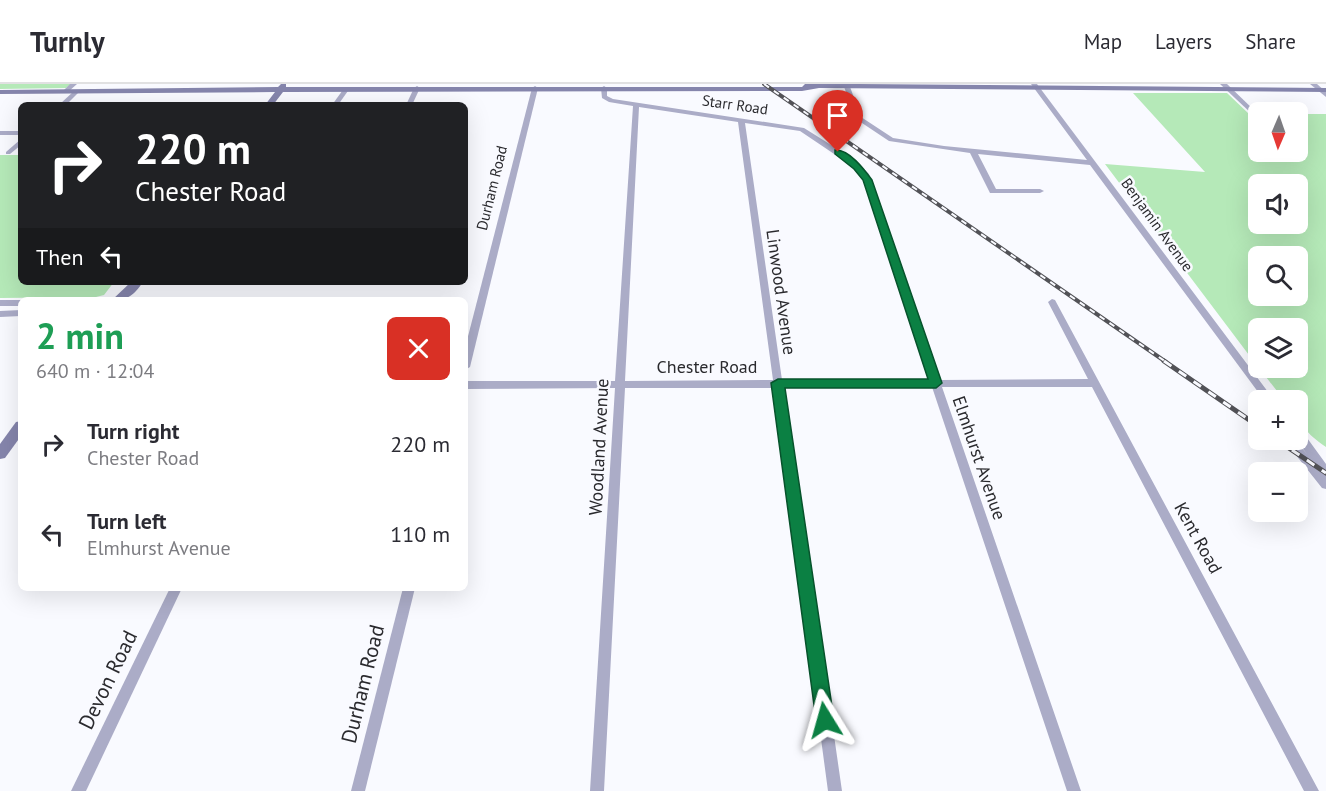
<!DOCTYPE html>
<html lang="en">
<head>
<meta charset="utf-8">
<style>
  body { margin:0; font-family:"PT Sans",sans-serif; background:#f7f7f7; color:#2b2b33; height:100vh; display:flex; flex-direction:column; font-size:22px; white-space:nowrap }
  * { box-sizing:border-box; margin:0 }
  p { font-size:20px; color:#7c7c81 }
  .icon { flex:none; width:33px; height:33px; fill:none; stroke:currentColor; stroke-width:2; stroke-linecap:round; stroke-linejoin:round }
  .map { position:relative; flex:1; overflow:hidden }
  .side { position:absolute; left:18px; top:213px; width:450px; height:294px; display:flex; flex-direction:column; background:#fff; border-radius:9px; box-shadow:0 6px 24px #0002 }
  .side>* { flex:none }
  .top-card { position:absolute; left:18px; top:18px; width:450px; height:183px; border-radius:9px; box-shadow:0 6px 24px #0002; background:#202124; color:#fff; overflow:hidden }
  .needle { width:39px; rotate:182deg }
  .controls { position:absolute; left:1248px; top:18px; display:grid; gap:12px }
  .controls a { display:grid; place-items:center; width:60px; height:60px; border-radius:9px; background:#fff; box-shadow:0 6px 24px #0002; font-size:30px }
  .pin { position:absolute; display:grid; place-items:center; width:51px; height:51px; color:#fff; margin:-62px -26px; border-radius:50% 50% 50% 0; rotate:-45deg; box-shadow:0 0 6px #0007 }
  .pin .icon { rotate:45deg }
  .me { position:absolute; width:66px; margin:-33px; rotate:352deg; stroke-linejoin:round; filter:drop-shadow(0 0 4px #0008) }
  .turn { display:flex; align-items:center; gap:21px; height:126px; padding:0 18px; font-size:27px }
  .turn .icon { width:78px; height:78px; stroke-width:2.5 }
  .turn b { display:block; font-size:42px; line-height:51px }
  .then { display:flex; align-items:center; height:57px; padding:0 18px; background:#0003; gap:12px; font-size:22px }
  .round { display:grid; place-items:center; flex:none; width:63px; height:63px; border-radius:9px; background:#f7f7f7 }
  .head { display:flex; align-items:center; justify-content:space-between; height:102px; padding:0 18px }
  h1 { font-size:36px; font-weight:700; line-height:45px; color:#1e9e55 }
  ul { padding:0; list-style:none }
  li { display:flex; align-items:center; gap:18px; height:90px; padding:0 18px }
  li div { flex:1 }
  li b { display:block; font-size:22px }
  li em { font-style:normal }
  header { display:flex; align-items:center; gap:36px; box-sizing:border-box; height:84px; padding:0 30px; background:#fff; border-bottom:2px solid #e1e1e2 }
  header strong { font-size:28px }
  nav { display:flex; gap:33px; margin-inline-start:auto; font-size:21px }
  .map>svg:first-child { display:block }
  .green { fill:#b5e9b8; fill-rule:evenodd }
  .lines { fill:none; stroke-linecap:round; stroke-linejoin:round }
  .street { fill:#abacc7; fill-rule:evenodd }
  .secondary { fill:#8585ac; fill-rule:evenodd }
  .rail-far1-casing { stroke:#525257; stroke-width:4 }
  .rail-casing { stroke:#525257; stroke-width:5 }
  .rail-far1 { stroke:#f9faff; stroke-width:2; stroke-dasharray:6; stroke-linecap:butt }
  .rail { stroke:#f9faff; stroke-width:3; stroke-dasharray:9; stroke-linecap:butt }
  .route { fill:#0b8043; stroke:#07532c; stroke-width:1.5 }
  .labels { text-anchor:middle; stroke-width:5; stroke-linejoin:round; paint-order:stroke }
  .far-street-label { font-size:15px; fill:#2a2a2e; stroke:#f9faff }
  .street-label { font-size:18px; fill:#2a2a2e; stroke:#f9faff }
  .near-street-label { font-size:21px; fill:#2a2a2e; stroke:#f9faff }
</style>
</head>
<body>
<header>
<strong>Turnly</strong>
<nav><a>Map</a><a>Layers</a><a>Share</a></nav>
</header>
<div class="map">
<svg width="1326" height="707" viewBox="0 0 1326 707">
  <rect width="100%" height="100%" fill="#f9faff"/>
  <g class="green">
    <polygon points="0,0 71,0 66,4 0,5"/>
    <path d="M1133,9H1227L1248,29H1258V68H1298V30H1326V363C1306,349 1298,341 1298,316H1284L1259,284H1298V244H1258V283L1105,80L1205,88ZM1258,100H1298V140H1258ZM1258,172H1298V212H1258Z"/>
    <polygon points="0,71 21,71 21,198 114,198 104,211 96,213 0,214"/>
  </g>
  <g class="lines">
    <g class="street">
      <polygon points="70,0 77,0 68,8 64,8 64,6"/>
      <polygon points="843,0 849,0 861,33 893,54 944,62 1087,76 1031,0 1037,0 1274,316 1264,316 1090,81 978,70 996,105 1040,105 1044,107 1040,109 990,109 970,69 889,57 856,35"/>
      <polygon points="1220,0 1227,0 1256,28 1256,30 1252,30"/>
      <polygon points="1310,0 1317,0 1326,8 1326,13"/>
      <polygon points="417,2 420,4 412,21 406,21 414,4"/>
      <polygon points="535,2 538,4 470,283 465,286 465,264 532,4"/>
      <path d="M604,2L607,4V12L613,15L804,44L855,76L869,90L940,296L1088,295L1048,218L1052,215L1055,216L1319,707H1304L1092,303H942L1081,707H1067L932,303L784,304L842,707H828L774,304H625L604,707H590L615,304L465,305V297H615L633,22L609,18L602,14L601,4ZM639,23L738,38L773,296L625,297ZM745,39L800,47L849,80L862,91L930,296H782Z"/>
      <polygon points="345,3 350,4 338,21 332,21"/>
      <polygon points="75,6 80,7 66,21 59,21"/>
      <rect x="0" y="47" width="21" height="4"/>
      <polygon points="21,55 21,61 10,70 6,70 6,68"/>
      <rect x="0" y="216" width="21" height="6"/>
      <polygon points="21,226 21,232 0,233 0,227"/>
      <polygon points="1298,346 1302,347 1326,380 1326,405 1322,404 1284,356 1295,356 1307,370 1296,356"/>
      <polygon points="170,504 182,504 86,707 71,707"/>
      <polygon points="403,504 415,504 365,707 351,707"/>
    </g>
    <g class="secondary">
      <polygon points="281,0 286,0 286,3 802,3 805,0 859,0 1326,4 1326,8 819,4 802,7 283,8 273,21 265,21 275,8 0,10 0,6 278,3"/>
      <path d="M131,198H143C134,211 128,216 112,216Z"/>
      <polygon points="21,337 21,352 5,374 0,375 0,360 16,338"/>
    </g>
    <defs>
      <polyline id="rail-far1" points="764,0 1166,278"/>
      <g id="rail">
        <polyline points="1164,277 1258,342"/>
        <polyline points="1277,356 1326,389"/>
      </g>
    </defs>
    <use href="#rail-far1" class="rail-far1-casing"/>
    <use href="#rail" class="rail-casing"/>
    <use href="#rail-far1" class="rail-far1"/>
    <use href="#rail" class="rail"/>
  </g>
  <path class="route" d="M835,66C849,65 864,85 872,96L942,299L936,304H785L834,636L832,643L825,645L819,643L816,636L771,299L778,295H928L863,96L854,85L835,70Z"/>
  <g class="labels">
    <g class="far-street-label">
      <text transform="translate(735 21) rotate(8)" y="5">Starr Road</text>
      <text transform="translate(492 104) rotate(-76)" y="5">Durham Road</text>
      <text transform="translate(1157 141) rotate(54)" y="5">Benjamin Avenue</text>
    </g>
    <g class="street-label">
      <text transform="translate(781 208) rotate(82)" y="6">Linwood Avenue</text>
      <text x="707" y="289">Chester Road</text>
      <text transform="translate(599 363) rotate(-87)" y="6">Woodland Avenue</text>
      <text transform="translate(979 374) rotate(71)" y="6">Elmhurst Avenue</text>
      <text transform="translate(1198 454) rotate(61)" y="6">Kent Road</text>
    </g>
    <g class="near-street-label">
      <text transform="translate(108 596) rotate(-64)" y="7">Devon Road</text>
      <text transform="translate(363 600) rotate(-76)" y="7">Durham Road</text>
    </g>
  </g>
</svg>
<div class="controls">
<a><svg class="needle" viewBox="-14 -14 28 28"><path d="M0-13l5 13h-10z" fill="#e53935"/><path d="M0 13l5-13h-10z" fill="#7c7c81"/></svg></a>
<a><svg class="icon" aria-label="sound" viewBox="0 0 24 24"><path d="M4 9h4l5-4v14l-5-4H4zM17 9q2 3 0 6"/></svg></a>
<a><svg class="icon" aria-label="search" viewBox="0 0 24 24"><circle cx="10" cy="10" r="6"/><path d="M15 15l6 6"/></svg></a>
<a><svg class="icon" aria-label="layers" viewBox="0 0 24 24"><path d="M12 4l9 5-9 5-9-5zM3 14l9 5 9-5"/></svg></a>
<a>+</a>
<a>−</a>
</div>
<div class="pin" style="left:838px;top:68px;background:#d93025"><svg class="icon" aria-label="arrive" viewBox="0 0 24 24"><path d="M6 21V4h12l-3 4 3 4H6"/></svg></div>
<svg class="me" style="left:825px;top:636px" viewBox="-20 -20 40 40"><path d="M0-17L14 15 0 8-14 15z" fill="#0b8043" stroke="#fff" stroke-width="4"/></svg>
<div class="top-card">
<div class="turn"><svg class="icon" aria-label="right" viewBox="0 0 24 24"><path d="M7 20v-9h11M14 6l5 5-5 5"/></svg><div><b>220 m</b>Chester Road</div></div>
<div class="then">Then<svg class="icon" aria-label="left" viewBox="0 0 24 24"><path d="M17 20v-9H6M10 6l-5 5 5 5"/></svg></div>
</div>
<section class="side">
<div class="head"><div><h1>2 min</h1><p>640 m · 12:04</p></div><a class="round" style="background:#d93025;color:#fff"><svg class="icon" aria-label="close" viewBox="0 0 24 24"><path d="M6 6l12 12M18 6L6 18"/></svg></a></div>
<ul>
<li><svg class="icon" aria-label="right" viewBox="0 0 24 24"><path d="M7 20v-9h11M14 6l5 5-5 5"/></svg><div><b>Turn right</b><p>Chester Road</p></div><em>220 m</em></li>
<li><svg class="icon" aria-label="left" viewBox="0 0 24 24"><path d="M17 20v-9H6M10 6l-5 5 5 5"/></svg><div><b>Turn left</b><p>Elmhurst Avenue</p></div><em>110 m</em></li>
</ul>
</section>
</div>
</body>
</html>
